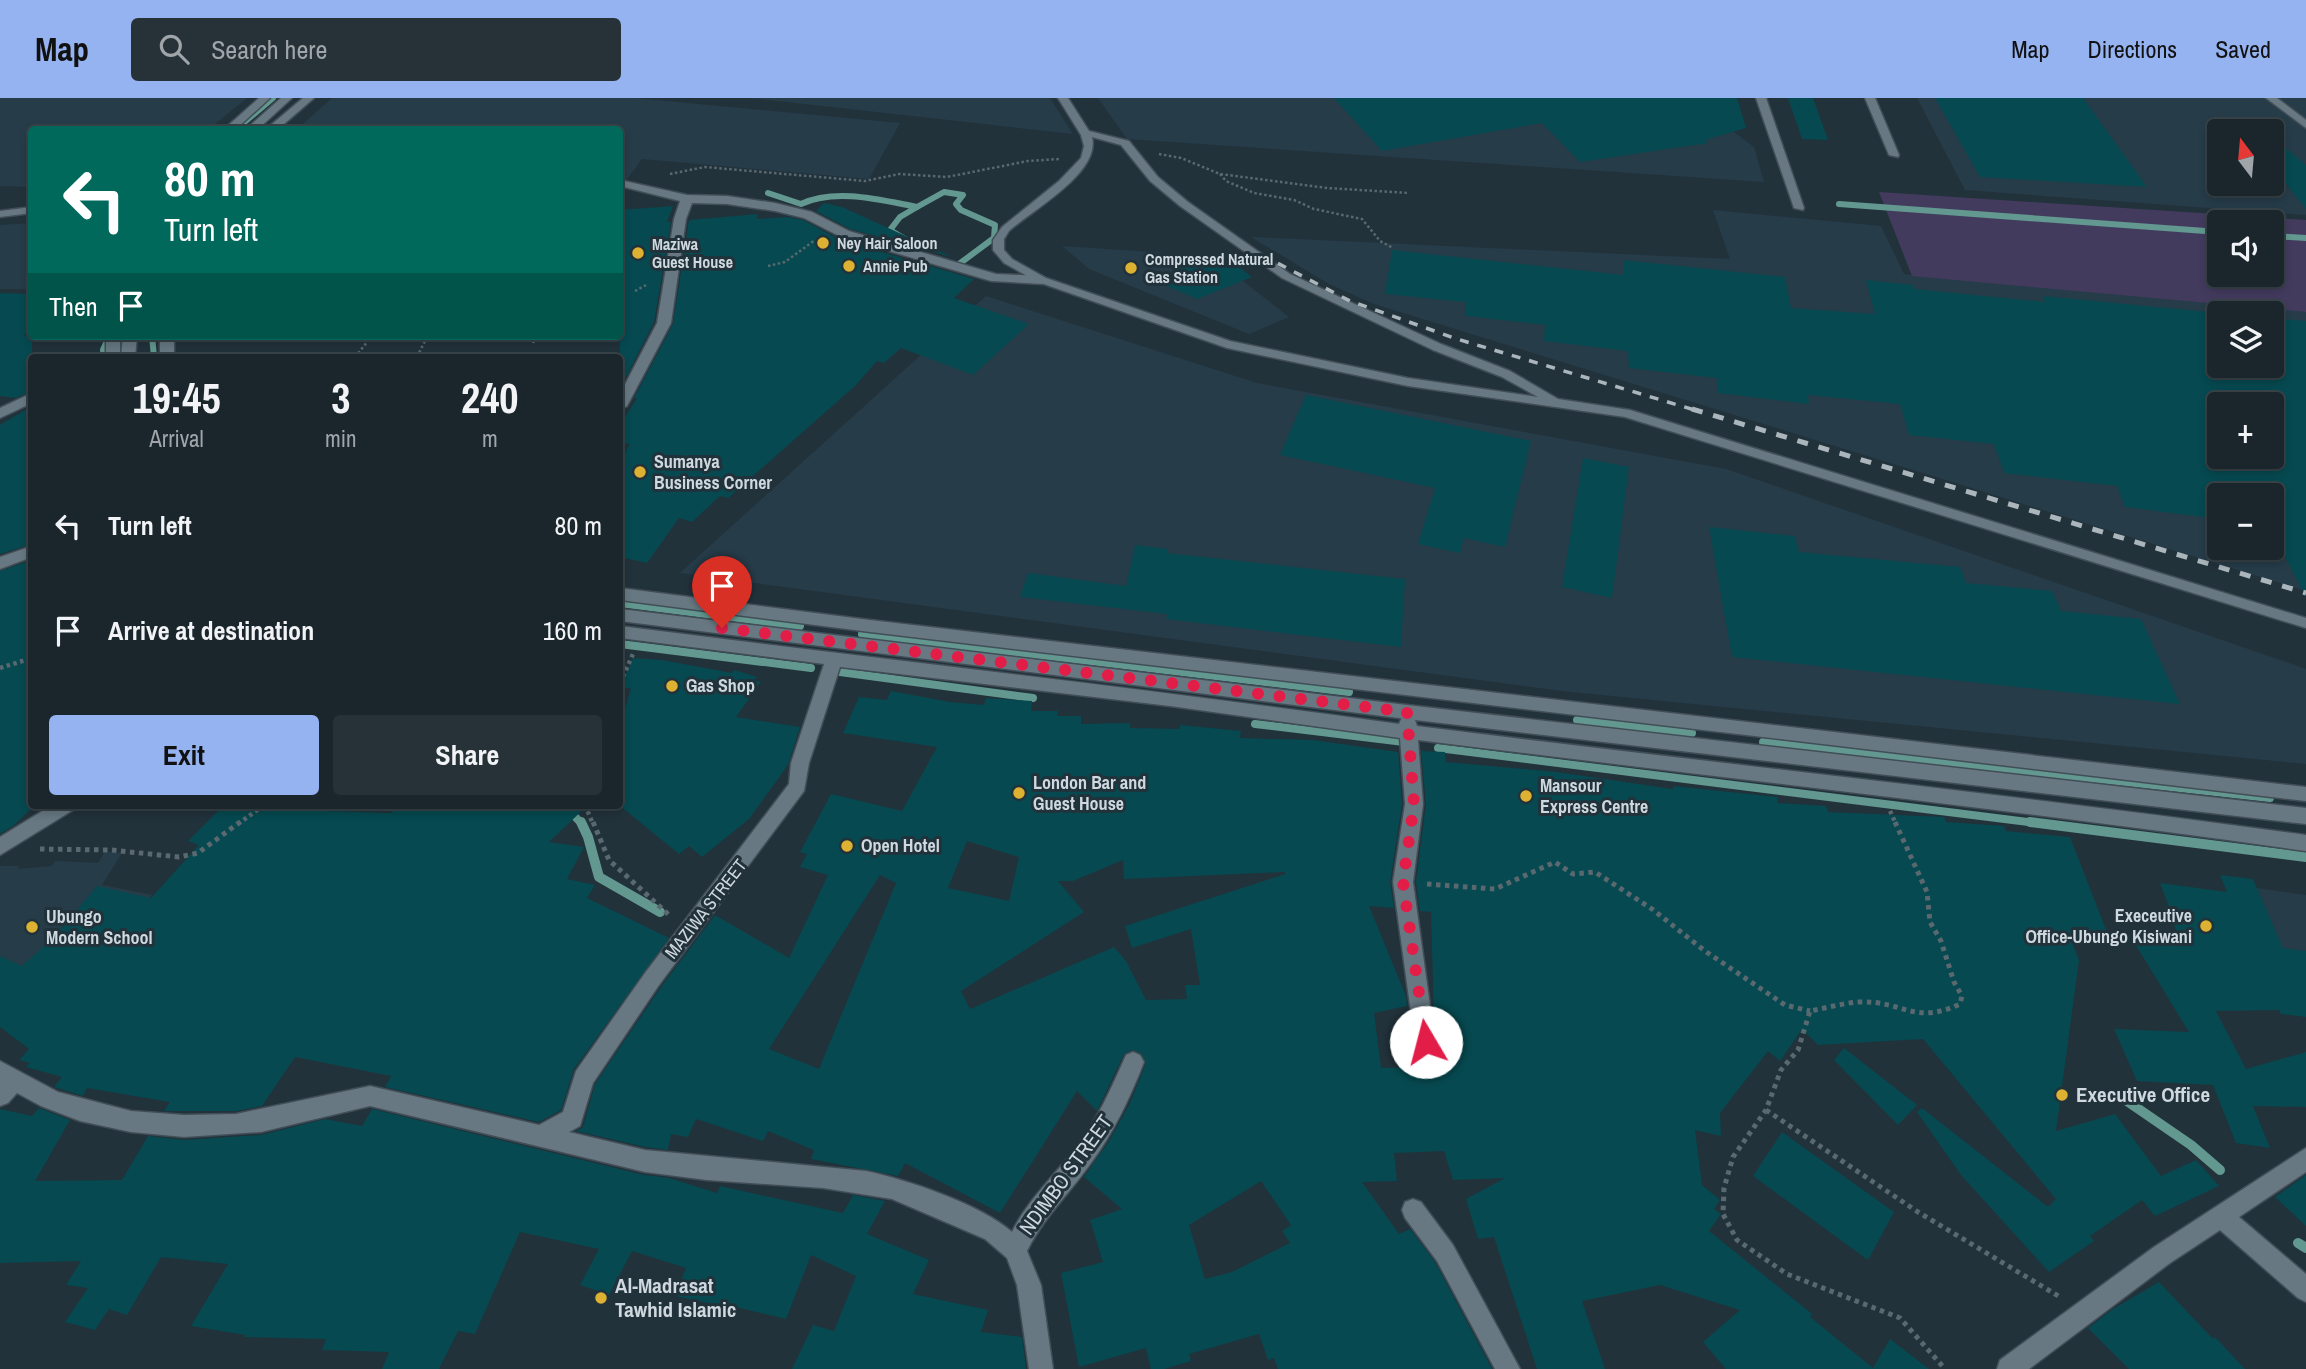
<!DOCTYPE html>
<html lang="en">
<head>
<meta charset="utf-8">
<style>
  body { margin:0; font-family:"Archivo Narrow",sans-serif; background:#273238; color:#f1f3f6; height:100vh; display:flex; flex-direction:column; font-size:26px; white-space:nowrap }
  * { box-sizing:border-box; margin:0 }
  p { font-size:23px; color:#9fa5a9 }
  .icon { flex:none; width:38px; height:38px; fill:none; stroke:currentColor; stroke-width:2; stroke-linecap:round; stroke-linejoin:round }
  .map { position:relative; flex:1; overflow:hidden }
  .drawer { position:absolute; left:28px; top:256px; width:595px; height:455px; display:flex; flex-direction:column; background:#1a262c; border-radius:7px; box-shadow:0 4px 10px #0003,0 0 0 2px #384348 }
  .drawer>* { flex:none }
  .banner { position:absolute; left:28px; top:28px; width:595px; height:214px; border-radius:7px; box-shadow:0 4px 10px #0003,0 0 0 2px #384348; background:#00695c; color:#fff; overflow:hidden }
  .needle { width:46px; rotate:344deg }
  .buttons { position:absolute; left:2207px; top:21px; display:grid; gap:14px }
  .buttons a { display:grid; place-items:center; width:77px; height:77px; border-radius:7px; background:#1a262c; box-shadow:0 4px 10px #0003,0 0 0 2px #384348; font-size:35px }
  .pin { position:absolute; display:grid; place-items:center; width:60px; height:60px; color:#fff; margin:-72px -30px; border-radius:50% 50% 50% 0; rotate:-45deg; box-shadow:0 0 7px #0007 }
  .pin .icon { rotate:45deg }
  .me { position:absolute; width:77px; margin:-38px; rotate:352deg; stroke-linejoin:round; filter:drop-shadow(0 0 5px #0008) }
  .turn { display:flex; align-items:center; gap:24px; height:147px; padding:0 21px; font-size:32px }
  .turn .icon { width:91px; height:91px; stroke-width:2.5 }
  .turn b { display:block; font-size:49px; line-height:60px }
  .then { display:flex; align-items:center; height:66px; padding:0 21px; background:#0003; gap:14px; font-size:26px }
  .eta { display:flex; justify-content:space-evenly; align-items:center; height:119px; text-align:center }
  .eta b { font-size:42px; font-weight:800; line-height:49px }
  .action { display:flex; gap:14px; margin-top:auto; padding:14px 21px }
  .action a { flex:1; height:80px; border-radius:7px; background:#95b2f1; color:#111; font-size:28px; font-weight:800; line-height:80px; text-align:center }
  .action a+a { background:#273238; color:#f1f3f6 }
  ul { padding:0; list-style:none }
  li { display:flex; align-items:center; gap:21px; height:105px; padding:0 21px }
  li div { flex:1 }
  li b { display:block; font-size:26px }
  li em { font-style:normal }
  header { display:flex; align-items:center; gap:42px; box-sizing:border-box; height:98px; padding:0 35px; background:#95b2f1; color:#111 }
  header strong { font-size:33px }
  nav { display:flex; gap:38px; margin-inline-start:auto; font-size:24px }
  .search { width:490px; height:63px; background:#273238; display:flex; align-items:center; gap:18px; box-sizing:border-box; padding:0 24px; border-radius:7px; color:#9fa5a9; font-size:26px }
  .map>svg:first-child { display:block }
  .built { fill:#263c49; fill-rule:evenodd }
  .green { fill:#433b5e; fill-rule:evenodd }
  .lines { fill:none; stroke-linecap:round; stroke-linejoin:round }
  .stream-far2 { stroke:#62988f; stroke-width:6 }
  .stream-far1 { stroke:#62988f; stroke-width:8 }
  .stream { stroke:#62988f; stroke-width:10 }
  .building { fill:#064950; fill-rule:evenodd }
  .service-casing { stroke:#424e57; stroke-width:3 }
  .minor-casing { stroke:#424e57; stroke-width:3 }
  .secondary-casing { stroke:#424e57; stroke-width:3 }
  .path-far2 { stroke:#5a6870; stroke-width:2.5; stroke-dasharray:2.5 2.5; stroke-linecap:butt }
  .path-far1 { stroke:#5a6870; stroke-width:4.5; stroke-dasharray:3.5 3.5; stroke-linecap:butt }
  .path { stroke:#5a6870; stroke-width:5; stroke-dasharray:4.5 4.5; stroke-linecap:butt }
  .service { fill:#677882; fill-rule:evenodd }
  .minor { fill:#677882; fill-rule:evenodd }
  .secondary { fill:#677882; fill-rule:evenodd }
  .rail-far1 { stroke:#aab5bc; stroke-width:3.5; stroke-dasharray:9 9; stroke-linecap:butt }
  .rail { stroke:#aab5bc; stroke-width:5; stroke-dasharray:11 11; stroke-linecap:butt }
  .route { stroke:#e11d48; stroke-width:12; stroke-dasharray:0 21.6 }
  .poi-dot { fill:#ddb233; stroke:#22323b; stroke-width:2.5 }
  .labels { text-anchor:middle; stroke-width:6; stroke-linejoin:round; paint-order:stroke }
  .far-poi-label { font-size:16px; font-weight:bold; fill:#ced8de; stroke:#22323b; text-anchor:start }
  .poi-label { font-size:18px; font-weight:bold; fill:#ced8de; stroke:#22323b; text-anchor:start }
  .street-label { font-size:18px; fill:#ced8de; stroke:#22323b }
  .near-poi-label { font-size:21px; font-weight:bold; fill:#ced8de; stroke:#22323b; text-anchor:start }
  .near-street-label { font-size:21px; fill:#ced8de; stroke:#22323b }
</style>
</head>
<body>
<header>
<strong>Map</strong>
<div class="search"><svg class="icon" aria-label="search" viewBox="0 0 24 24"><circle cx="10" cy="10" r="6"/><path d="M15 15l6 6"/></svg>Search here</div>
<nav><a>Map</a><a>Directions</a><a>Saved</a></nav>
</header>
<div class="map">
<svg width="2306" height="1271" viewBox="0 0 2306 1271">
  <rect width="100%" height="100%" fill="#22323b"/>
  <g class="built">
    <polygon points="0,0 247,0 209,31 32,32 31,89 0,88"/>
    <polygon points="332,0 635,0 900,25 869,81 642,61 620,91 620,32 296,32"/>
    <polygon points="750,0 1050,0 1073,36"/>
    <polygon points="1098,0 1689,0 1754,49 1764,84 1127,41"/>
    <path d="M1917,0H2306V117L1965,92ZM2219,33H2272V86H2219Z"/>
    <path d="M1713,112L1881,128L1904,176L2306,214V493L1374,206L1329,186L1251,139L1730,161ZM2219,215H2272V268H2219ZM2219,306H2272V359H2219ZM2219,397H2272V450H2219Z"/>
    <polygon points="31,125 31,191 0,191 0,127"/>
    <polygon points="1062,148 1211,158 1289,219 1249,236 1089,171"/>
    <polygon points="986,198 1257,285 1726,371 2306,571 2306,666 1562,593 680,475"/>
    <polygon points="105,754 122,755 102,787 152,797 96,867 0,928 0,768 20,768 18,771 52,768 55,763 98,765"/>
    <polygon points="2229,786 2306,797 2306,877 2265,872"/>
  </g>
  <path class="green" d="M1879,94L2306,122V214L1912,178ZM2219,124H2272V177H2219Z"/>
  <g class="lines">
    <g class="stream-far2">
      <polyline points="235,32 273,0"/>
      <path d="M768,95L801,106C836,90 880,102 917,109L900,119L890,132L910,144L892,148"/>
      <polyline points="1839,106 2219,134"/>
      <polyline points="917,109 944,94 963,97 956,106 961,112 995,127 994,140 959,166"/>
      <polyline points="2272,138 2306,140"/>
      <polyline points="152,238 154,259"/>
      <polyline points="104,259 103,252 109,238"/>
    </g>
    <g class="stream-far1">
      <polyline points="620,505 800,528"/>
      <polyline points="862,536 1349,594"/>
      <polyline points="620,546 811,570"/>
      <polyline points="840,574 1033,600"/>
      <polyline points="620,578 621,573"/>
      <polyline points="1577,622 1692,635"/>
      <polyline points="1255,626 1404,644"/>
      <polyline points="1763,644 2270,700"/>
      <polyline points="1438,650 2044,726"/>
      <polyline points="564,707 582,726"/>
    </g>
    <g class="stream">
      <polyline points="581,724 588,739 599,779 660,814"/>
      <polyline points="2030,724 2306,759"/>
      <polyline points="2124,1001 2191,1047 2220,1072"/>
      <polyline points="2298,1145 2306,1150"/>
    </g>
  </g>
  <g class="building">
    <polygon points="1334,0 1737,0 1746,30 1705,42 1708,45 1580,64 1542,25 1382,53"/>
    <polygon points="1788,0 1813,0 1828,42 1802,41"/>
    <polygon points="1935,0 2083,0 2147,89 1980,79"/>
    <polygon points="2272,38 2306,67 2306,111 2272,68"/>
    <polygon points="824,105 842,109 952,159 850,131 816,113"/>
    <polygon points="673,108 667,124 671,124 654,224 620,291 620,112"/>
    <polygon points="758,116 757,121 788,119 803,122 840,142 974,181 954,200 1029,226 973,277 901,250 884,265 877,263 855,288 728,400 720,398 692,424 679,420 647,465 620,459 620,363 630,346 620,345 620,327 637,300 634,300 673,226 689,122"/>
    <path d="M1392,152L1624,177L1623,162L1785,179L1791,210L1875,216L1866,182L1913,187L1914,191L2045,204L2043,198L2219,215V268H2272V220L2306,223V499L2272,433V397H2219V421L2125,409L2117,388L2004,375L1994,346L1909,337L1900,306L1808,297L1809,306L1718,295L1717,280L1629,270L1628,253L1544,243L1545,227L1466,218L1465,204L1385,196ZM2219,306H2272V359H2219Z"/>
    <polygon points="1220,155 1252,179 1197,201 1153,182"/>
    <polygon points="0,195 32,196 32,225 24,238 32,238 32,293 16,300 0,298"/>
    <polygon points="1306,297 1531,343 1505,449 1464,440 1460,455 1418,446 1435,390 1280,357"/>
    <polygon points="32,308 32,446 0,456 0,327"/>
    <polygon points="1583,360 1629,369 1612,500 1562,489"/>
    <polygon points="1709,429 1795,438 1799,454 1960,469 1966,485 2052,493 2061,513 2141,521 2180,606 1732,559"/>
    <polygon points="1135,447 1168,451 1167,455 1405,481 1401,549 1166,521 1167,516 1020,499 1028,475 1126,488"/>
    <polygon points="32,462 32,710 13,728 0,736 0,473"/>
    <polygon points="633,560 662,562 732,575 734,572 757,579 754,582 761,584 736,619 800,629 788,667 749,721 702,759 689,748 679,756 620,708 620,628 631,590 620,590"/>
    <path d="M891,593L950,604L984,607L986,600L1032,603L1031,613H1058L1057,618H1081V626L1130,625V630L1179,631L1180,627L1241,633L1240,640L1313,642L1398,654L1402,706L1390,784L1394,810L1369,808L1406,898L1407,908L1374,915L1381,970L1435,968L1436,971L1438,944L1434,919L1431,814L1420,813L1416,784L1426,706L1421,653L1445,654L1446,664L1556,674L1673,691V688L1777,699L1778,705L1826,708L1828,714L1944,719L1946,724L2004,728L2006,733L2070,739L2112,847L2070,840L2079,862L2056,1033L2115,1016L2161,1078L2196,1062L2219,1088L2155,1118L2142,1102L2090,1138L2094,1143L2049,1174L1961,1077L1917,1014L1922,1010L2048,1109L2056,1101L1923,941L1818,947L1802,931L1780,963L1768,953L1720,1015L1721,1038L1695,1032L1702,1087L1720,1102L1714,1111L1721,1116L1709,1133L1812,1216L1810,1219L1873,1270L1890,1241L1929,1271H1726L1703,1244L1740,1212L1660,1187L1582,1203L1605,1271H1537L1494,1139L1478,1141L1466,1101L1505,1080L1453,1082L1444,1053L1394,1055L1397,1083L1362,1084L1399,1136L1410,1131L1435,1164L1492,1271H1278L1274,1260L1268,1262L1259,1236L1189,1256L1191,1263L1164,1271H1151L1146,1250L1079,1269L1061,1175L1103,1164L1090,1122L1122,1111L1084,1079L1109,1043L1130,1005L1146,965L1141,955L1132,952L1124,956L1097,1013L1077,993L1000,1115L905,1065L898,1078L811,1061L814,1052L768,1033L763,1043L696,1021L688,1039L671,1036L668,1052L645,1049L576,1033L583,1029L595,986L661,889L715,817L789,860L828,777L800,769L807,756L800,754L831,696L902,713L937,649L843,635L859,599L887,602ZM967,743L1019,759L1009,803L948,790ZM1123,762L1124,781L1285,774V776L1125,828L1132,850L1191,831L1200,887H1185L1187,901L1146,902L1126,863L1114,849L970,911L961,893L1084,814L1058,783H1073ZM880,777L896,785L819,971L769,951ZM1261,1083L1291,1127L1282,1133L1290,1145L1232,1174L1205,1181L1189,1127Z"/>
    <polygon points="224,707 333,707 328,713 391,715 392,713 506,712 507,707 588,707 549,744 584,749 567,781 595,787 587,800 669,840 574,971 561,1012 539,1024 385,989 391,978 295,959 262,1008 236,1013 164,1013 170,1004 87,990 83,998 54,989 62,979 26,969 30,965 19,962 29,951 0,929 0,858 22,868 53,840 97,788 151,800 199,747 188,743"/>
    <polygon points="2220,777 2253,781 2283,850 2306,853 2306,919 2281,916 2279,912 2216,913 2246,971 2306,954 2306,1009 2253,1008 2270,1050 2236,1045 2213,987 2137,983 2114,931 2189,934 2132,841 2179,838 2169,817 2172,817 2160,785 2227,794"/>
    <polygon points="1844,950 1917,1007 1898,1027 1834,962"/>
    <polygon points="39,1010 70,1022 35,1083 122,1082 148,1038 184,1042 261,1037 325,1021 362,1028 372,1011 644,1077 669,1080 717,1095 720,1088 843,1115 853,1097 885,1103 867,1136 929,1162 913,1196 988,1212 981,1234 1022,1239 1026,1271 792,1271 813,1227 834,1233 856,1178 811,1157 786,1221 727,1207 727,1209 675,1198 686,1170 632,1153 609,1197 580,1187 599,1151 520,1134 475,1236 458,1233 439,1271 382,1271 389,1254 322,1252 326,1241 244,1239 245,1237 191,1228 228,1166 161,1159 127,1217 109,1211 95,1232 65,1224 88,1190 66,1187 81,1163 0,1165 0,1011 32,1018"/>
    <polygon points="1782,1034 1894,1114 1868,1162 1753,1078"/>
    <polygon points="2306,1077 2306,1128 2275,1099"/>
    <polygon points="2159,1184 2213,1241 2215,1239 2245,1271 2129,1271 2088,1230 2113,1211"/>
  </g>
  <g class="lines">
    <defs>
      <g id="service">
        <path d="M1058,0H1068L1089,33L1129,43L1158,79L1188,104L1290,176L1441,246L1510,273L1558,301L1630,312L2306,520V530L1625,319L1408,288L1227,250L1038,184L1004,165L993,152V142L1002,129L1059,83L1081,60L1084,48L1081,37ZM1092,39L1121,47L1150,83L1180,108L1282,180L1433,252L1502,279L1538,299L1408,280L1230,243L1046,180L1012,161L1004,152V141L1009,133C1032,112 1101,75 1092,39Z"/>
        <polygon points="1756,0 1766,0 1804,110 1803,112 1794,110"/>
        <polygon points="1865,0 1875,0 1899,57 1898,59 1889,57"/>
        <polygon points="2266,0 2277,0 2306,22 2306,30"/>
        <polygon points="32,109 32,115 0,119 0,113"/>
      </g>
      <g id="minor">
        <polygon points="259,0 270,0 235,32 223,32"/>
        <polygon points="303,0 314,0 277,32 265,32"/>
        <polygon points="620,82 687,97 727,98 775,105 812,114 849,133 996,176 1042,178 1048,182 1042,186 991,183 841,139 804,120 775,113 727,106 692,105 686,121 671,225 627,308 620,312 620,296 657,225 674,121 680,103 620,88"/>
        <rect x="106" y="238" width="14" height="21"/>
        <rect x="160" y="238" width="14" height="21"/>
        <polygon points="32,295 32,305 0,320 0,310"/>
        <polygon points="32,448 32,459 0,471 0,459"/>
        <polygon points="620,490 870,522 2306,689 2306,703 870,534 620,502"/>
        <path d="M620,528C880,561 1140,590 1399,626L1402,619H1414L1417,628C1713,665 2010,696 2306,737V753C2011,711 1714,679 1418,642L1423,706L1413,784L1435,944L1432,951L1425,954L1418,951L1415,944L1393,784L1405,706L1400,640L1170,608L840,569L809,665L804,693L659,887L593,985L580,1028L569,1034L645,1052L866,1073C908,1082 980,1106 1012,1134C1027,1103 1053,1079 1074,1052C1097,1023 1111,991 1126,957L1133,954L1140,957L1144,964C1130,1000 1114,1034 1091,1065C1070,1095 1043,1120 1027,1153L1041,1187L1053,1271H1029L1017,1187L1007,1160L985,1141L892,1101L823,1090L707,1082L645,1074L370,1008L261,1034L184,1039L131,1034L80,1023L41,1008L17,995L8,1005L0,1008V963L58,994L131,1013L184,1017L236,1016L370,988L539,1027L563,1014L576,973L645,875L789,686L791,665L824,566L620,540Z"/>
        <polygon points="52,707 76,707 73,712 0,757 0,739"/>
        <polygon points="2306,1050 2306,1074 2239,1119 2306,1176 2306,1204 2298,1200 2220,1132 2170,1165 2029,1271 1997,1271 2000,1262 2154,1149"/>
        <polygon points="1413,1101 1421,1104 1453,1147 1520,1271 1495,1271 1437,1163 1405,1120 1402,1112 1405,1104"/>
      </g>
      <g id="secondary">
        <polygon points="281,0 292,0 257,32 245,32"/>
        <polygon points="123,238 137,238 135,259 121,259"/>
        <polygon points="620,511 1407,607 2306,710 2306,726 1407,621 620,523"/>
      </g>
    </defs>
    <use href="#service" class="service-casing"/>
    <use href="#minor" class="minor-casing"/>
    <use href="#secondary" class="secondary-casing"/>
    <g class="path-far2">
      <polyline points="1159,56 1181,60 1220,76 1327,90 1409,95"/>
      <polyline points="670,76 705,69 865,83 899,76 947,79 1028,63 1059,61"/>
      <polyline points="1220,76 1226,83 1254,95 1294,102 1314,111 1362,121 1380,143 1393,150"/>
      <polyline points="768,168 785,164 815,142"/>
      <polyline points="635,193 648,186"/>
      <polyline points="533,245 536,238"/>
      <polyline points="355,259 372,238"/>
      <polyline points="417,259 426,241"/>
    </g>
    <g class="path-far1">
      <polyline points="0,570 32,560"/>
      <polyline points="620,585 633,556"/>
      <polyline points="585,707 593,726"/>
      <polyline points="1890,713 1896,726"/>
      <polyline points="238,726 264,707"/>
    </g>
    <g class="path">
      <polyline points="593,724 609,762 669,817"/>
      <path d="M1895,724L1927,794L1930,824L1941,843L1954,884L1962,898L1960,906C1913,928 1903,902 1859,904C1843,905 1826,910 1810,913L1798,952L1781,972L1766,1012L1733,1059L1724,1090L1723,1116L1737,1142L1787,1176L1900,1220L1945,1271"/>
      <polyline points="40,751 111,752 179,759 198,755 240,724"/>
      <polyline points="1427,786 1495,791 1555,764 1573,776 1595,774 1652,811 1705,853 1785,907 1810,913"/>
      <polyline points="1766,1012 1918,1114 2060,1199"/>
    </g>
    <use href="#service" class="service"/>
    <use href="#minor" class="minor"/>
    <use href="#secondary" class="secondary"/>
    <polyline class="rail-far1" points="1262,157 1350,203 1457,241 1698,313"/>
    <polyline class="rail" points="1692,311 2306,495"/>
  </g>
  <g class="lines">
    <polyline class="route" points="722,530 1407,614 1414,706 1403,784 1426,944"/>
  </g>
  <g class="poi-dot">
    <circle cx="823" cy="145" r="7"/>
    <circle cx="638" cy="155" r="7"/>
    <circle cx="849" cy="168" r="7"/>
    <circle cx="1131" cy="170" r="7"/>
    <circle cx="640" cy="374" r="7"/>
    <circle cx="672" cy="588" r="7"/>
    <circle cx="1019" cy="695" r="7"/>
    <circle cx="1526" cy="698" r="7"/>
    <circle cx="847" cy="748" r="7"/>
    <circle cx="2206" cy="828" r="7"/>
    <circle cx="32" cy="829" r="7"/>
    <circle cx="2062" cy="997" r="7"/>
    <circle cx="601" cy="1200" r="7"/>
  </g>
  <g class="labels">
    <g class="far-poi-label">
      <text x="837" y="151">Ney Hair Saloon</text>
      <text x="652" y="152">Maziwa<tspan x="652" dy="18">Guest House</tspan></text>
      <text x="1145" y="167">Compressed Natural<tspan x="1145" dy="18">Gas Station</tspan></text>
      <text x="863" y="174">Annie Pub</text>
    </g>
    <g class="poi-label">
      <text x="654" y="370">Sumanya<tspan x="654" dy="21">Business Corner</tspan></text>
      <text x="686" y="594">Gas Shop</text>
      <text x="1033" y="691">London Bar and<tspan x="1033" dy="21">Guest House</tspan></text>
      <text x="1540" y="694">Mansour<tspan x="1540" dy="21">Express Centre</tspan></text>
      <text x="861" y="754">Open Hotel</text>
      <text x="2192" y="824" text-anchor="end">Execeutive<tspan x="2192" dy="21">Office-Ubungo Kisiwani</tspan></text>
      <text x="46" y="825">Ubungo<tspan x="46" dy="21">Modern School</tspan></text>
    </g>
    <g class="street-label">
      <text transform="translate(706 811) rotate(-52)" y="6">MAZIWA STREET</text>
    </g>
    <g class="near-poi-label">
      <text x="2076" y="1004">Executive Office</text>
      <text x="615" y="1195">Al-Madrasat<tspan x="615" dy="24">Tawhid Islamic</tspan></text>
    </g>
    <g class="near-street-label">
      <text transform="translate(1066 1077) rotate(-54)" y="7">NDIMBO STREET</text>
    </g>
  </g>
</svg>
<div class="buttons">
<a><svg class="needle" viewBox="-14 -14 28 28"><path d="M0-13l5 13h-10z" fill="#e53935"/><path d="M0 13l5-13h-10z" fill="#9fa5a9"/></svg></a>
<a><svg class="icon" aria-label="sound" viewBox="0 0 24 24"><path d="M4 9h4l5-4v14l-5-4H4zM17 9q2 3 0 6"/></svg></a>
<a><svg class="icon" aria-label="layers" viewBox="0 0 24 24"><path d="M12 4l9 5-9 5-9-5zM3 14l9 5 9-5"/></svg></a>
<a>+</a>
<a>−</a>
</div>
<div class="pin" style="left:722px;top:530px;background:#d93025"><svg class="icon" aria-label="arrive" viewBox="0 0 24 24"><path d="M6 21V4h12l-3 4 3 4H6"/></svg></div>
<svg class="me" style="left:1426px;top:944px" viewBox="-20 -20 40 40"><circle r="19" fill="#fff"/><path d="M0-13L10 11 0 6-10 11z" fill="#e11d48"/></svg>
<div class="banner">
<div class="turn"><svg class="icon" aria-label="left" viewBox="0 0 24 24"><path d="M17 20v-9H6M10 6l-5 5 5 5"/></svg><div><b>80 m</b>Turn left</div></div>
<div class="then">Then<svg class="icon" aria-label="arrive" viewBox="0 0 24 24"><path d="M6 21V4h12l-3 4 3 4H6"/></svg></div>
</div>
<section class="drawer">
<div class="eta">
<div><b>19:45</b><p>Arrival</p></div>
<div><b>3</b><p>min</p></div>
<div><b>240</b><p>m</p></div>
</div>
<ul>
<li><svg class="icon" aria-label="left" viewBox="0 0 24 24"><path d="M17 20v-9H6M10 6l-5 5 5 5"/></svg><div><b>Turn left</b></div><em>80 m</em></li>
<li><svg class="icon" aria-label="arrive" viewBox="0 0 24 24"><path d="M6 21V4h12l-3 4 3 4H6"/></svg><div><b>Arrive at destination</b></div><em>160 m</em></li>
</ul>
<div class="action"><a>Exit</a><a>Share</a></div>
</section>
</div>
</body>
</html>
